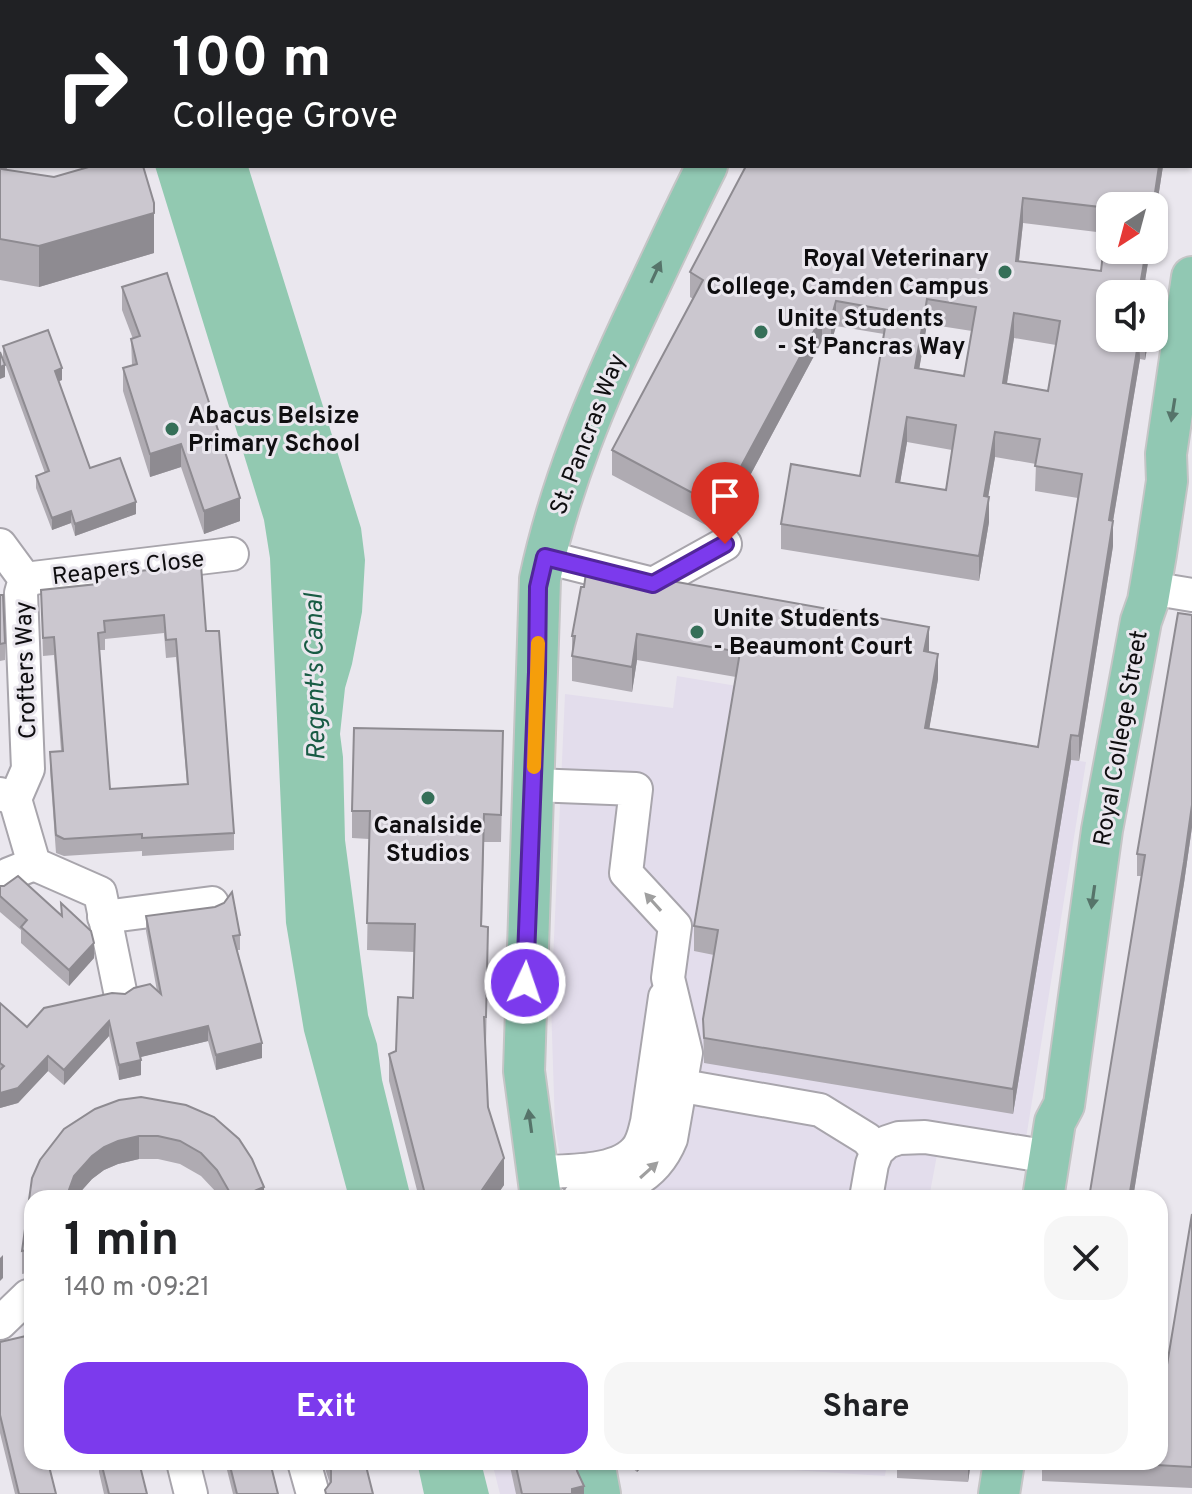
<!DOCTYPE html>
<html lang="en">
<head>
<meta charset="utf-8">
<style>
  body { margin:0; font-family:Overpass,sans-serif; background:#f6f6f6; color:#202124; height:100vh; display:flex; flex-direction:column; font-size:30px; white-space:nowrap }
  * { box-sizing:border-box; margin:0 }
  p { font-size:26px; color:#757577 }
  .icon { flex:none; width:44px; height:44px; fill:none; stroke:currentColor; stroke-width:2; stroke-linecap:round; stroke-linejoin:round }
  .map { position:relative; flex:1; overflow:hidden }
  .details { position:absolute; left:24px; top:1190px; width:1144px; height:280px; display:flex; flex-direction:column; background:#fff; border-radius:24px; box-shadow:0 2px 6px #0004 }
  .details>* { flex:none }
  .guide { position:absolute; left:0px; top:0px; width:1192px; height:168px; box-shadow:0 2px 6px #0004; background:#202124; color:#fff; overflow:hidden }
  .needle { width:52px; rotate:216deg }
  .tools { position:absolute; left:1096px; top:192px; display:grid; gap:16px }
  .tools a { display:grid; place-items:center; width:72px; height:72px; border-radius:16px; background:#fff; box-shadow:0 2px 6px #0004; font-size:40px }
  .pin { position:absolute; display:grid; place-items:center; width:68px; height:68px; color:#fff; margin:-82px -34px; border-radius:50% 50% 50% 0; rotate:-45deg; box-shadow:0 0 8px #0007 }
  .pin .icon { rotate:45deg }
  .me { position:absolute; width:88px; margin:-44px; rotate:3deg; stroke-linejoin:round; filter:drop-shadow(0 0 6px #0008) }
  .turn { display:flex; align-items:center; gap:28px; height:168px; padding:0 40px; font-size:36px }
  .turn .icon { width:104px; height:104px; stroke-width:2.5 }
  .turn b { display:block; font-size:56px; line-height:68px }
  .round { display:grid; place-items:center; flex:none; width:84px; height:84px; border-radius:24px; background:#f6f6f6 }
  .overview { display:flex; align-items:center; justify-content:space-between; height:136px; padding:0 40px }
  h1 { font-size:48px; font-weight:700; line-height:60px }
  .action { display:flex; gap:16px; margin-top:auto; padding:16px 40px }
  .action a { flex:1; height:92px; border-radius:24px; background:#7c3aed; color:#fff; font-size:32px; font-weight:700; line-height:92px; text-align:center }
  .action a+a { background:#f6f6f6; color:#202124 }
  .map>svg:first-child { display:block }
  .built { fill:#e3ddec }
  .water { fill:#92c9b1 }
  .lines { fill:none; stroke-linecap:round; stroke-linejoin:round }
  .minor-casing { stroke:#a8a5ac; stroke-width:36 }
  .major-casing { stroke:#c5c5c6; stroke-width:44 }
  .minor { stroke:#fff; stroke-width:32 }
  .major { stroke:#91c8b3; stroke-width:40 }
  .wall { fill:#afabb2; fill-rule:evenodd }
  .shaded-wall { fill:#8e8b91 }
  .building { fill:#cbc7cf; stroke:#8e8b91; stroke-width:2; fill-rule:evenodd }
  .oneway { fill:#56746a }
  .oneway2 { fill:#9f9f9f }
  .route-casing { stroke:#51269a; stroke-width:20 }
  .route { stroke:#7c3aed; stroke-width:14 }
  .slow { stroke:#f59e0b; stroke-width:14 }
  .poi-dot { fill:#356f58; stroke:#eae7ee; stroke-width:3 }
  .labels { text-anchor:middle; stroke-width:6; stroke-linejoin:round; paint-order:stroke }
  .poi-label { font-size:24px; font-weight:bold; fill:#0f0e10; stroke:#eae7ee; text-anchor:start }
  .street-label { font-size:24px; fill:#0f0e10; stroke:#eae7ee }
  .water-label { font-size:26px; font-style:italic; fill:#185b44; stroke:#eae7ee }
</style>
</head>
<body>
<div class="map">
<svg width="1192" height="1494" viewBox="0 0 1192 1494">
  <rect width="100%" height="100%" fill="#eae7ee"/>
  <g class="built">
    <polygon points="939,0 1192,0 1192,47 1190,60 1190,2 937,2"/>
    <polygon points="677,676 915,716 934,737 1086,762 1021,1170 937,1155 929,1198 567,1198 555,1127 551,1004 565,694 673,708"/>
    <polygon points="492,1462 574,1462 580,1494 500,1494"/>
    <polygon points="717,1462 887,1462 885,1476 716,1465"/>
  </g>
  <g class="water">
    <polygon points="155,166 248,166 361,528 365,560 362,612 352,664 345,688 340,734 343,757 345,840 368,1015 377,1044 382,1080 411,1198 349,1198 304,1031 286,923 270,558 264,520"/>
    <polygon points="417,1462 481,1462 489,1494 424,1494"/>
  </g>
  <g class="lines">
    <defs>
      <g id="minor">
        <polyline points="0,545 25,579 21,593 28,769 15,799"/>
        <polyline points="545,557 653,584 725,544"/>
        <polyline points="25,579 232,554"/>
        <polyline points="1150,588 1192,595"/>
        <path d="M533,785L636,789L626,873L675,926L668,978L686,1053L671,1139C654,1181 620,1191 579,1198"/>
        <polyline points="0,794 15,799 34,864 100,893 120,991"/>
        <polyline points="0,883 9,874 34,864"/>
        <polyline points="104,917 212,903"/>
        <polyline points="660,1082 820,1110 867,1139 877,1151"/>
        <path d="M537,1172C565,1171 615,1173 635,1151C643,1143 644,1133 647,1122L665,997"/>
        <polyline points="866,1198 872,1164 877,1151 887,1142 899,1138 925,1137 1050,1157"/>
        <polyline points="0,1323 28,1296 32,1296"/>
        <polyline points="183,1462 191,1494"/>
        <polyline points="304,1462 313,1494"/>
      </g>
      <g id="major">
        <polyline points="791,2 792,0"/>
        <path d="M541,1198L524,1071L540,579C560,485 597,397 638,310C661,262 683,213 707,166"/>
        <polyline points="1043,1198 1055,1122 1064,1105 1102,830 1141,621 1148,601 1156,554 1167,481 1166,454 1192,277"/>
        <polyline points="594,1462 600,1494"/>
        <polyline points="999,1494 1004,1462"/>
      </g>
    </defs>
    <use href="#minor" class="minor-casing"/>
    <use href="#major" class="major-casing"/>
    <use href="#minor" class="minor"/>
    <use href="#major" class="major"/>
  </g>
  <g class="wall">
    <polygon points="0,0 86,0 86,2 2,2 7,170 154,253 39,287 0,280"/>
    <path d="M746,166H1163L1154,224V206L1110,250H1150L1145,280L1154,294L1110,338H1149L1145,360L1140,359L1113,521V546L1079,761L1071,760L1013,1114L704,1063L703,1019L714,955L694,951V926L736,677L637,660L632,692L572,681V636L581,587L929,652L938,679L929,729L1038,747L1078,498L1035,491L1036,464L995,457L988,497L989,522L979,581L781,549V524L860,476L884,334L836,326L831,344L822,341L723,526L713,529L612,475V450L693,299L690,297V272ZM1023,223L1105,233L1101,271L1019,261ZM927,324L972,331L964,376L919,369ZM1014,338L1056,345L1048,391L1007,383ZM907,442L952,450L946,490L900,482Z"/>
    <polygon points="122,287 240,521 204,534 181,467 150,477 123,391 123,368 132,365 131,339 133,339 122,310"/>
    <polygon points="3,346 62,380 58,381 90,468 136,514 75,536 71,523 52,530 36,488 36,476 45,473 3,358"/>
    <path d="M97,575L206,631L234,833V850L142,856V851L64,856L56,853L50,770V752L61,751L54,655L43,656L41,590L97,584ZM164,633L166,658L176,657L187,784L110,789L99,650H105V639Z"/>
    <polygon points="0,595 5,643 5,660 0,661"/>
    <polygon points="1192,615 1192,827 1184,883 1133,1198 1089,1198 1142,876 1137,876 1137,854"/>
    <polygon points="503,758 501,842 484,842 482,926 488,954 486,1044 485,1044 488,1107 504,1185 495,1198 419,1198 389,1081 389,1054 396,1051 413,998 414,952 367,950 369,839 352,838 352,811"/>
    <polygon points="0,886 61,915 61,903 94,958 69,986 21,943 21,930 0,912"/>
    <polygon points="146,916 240,935 240,950 237,950 262,1058 216,1070 208,1041 140,1057 141,1075 119,1080 109,1036 64,1085 48,1071 18,1103 0,1108 0,1003 27,1027 125,994 157,991 146,931"/>
    <polygon points="141,1097 186,1105 214,1117 239,1139 252,1159 264,1187 264,1198 220,1198 217,1193 201,1176 180,1164 158,1159 139,1159 118,1164 104,1170 92,1179 75,1198 32,1198 32,1272 22,1274 22,1251 32,1178 40,1160 64,1129 77,1120 95,1109 119,1100"/>
    <polygon points="1192,1214 1192,1488 1042,1481 1042,1462 1160,1462"/>
    <polygon points="0,1342 32,1371 32,1389 31,1389 56,1494 15,1494 0,1433"/>
    <polygon points="99,1462 139,1462 147,1494 104,1494 99,1472"/>
    <polygon points="225,1462 270,1462 278,1494 233,1494"/>
    <polygon points="323,1462 365,1462 373,1494 325,1494 325,1490 330,1484"/>
    <polygon points="509,1462 576,1462 584,1494 516,1494"/>
    <polygon points="625,1462 718,1462 717,1470 643,1466 637,1472"/>
    <polygon points="897,1462 971,1462 968,1482 897,1478"/>
  </g>
  <g class="shaded-wall">
    <rect x="70" y="0" width="16" height="2"/>
    <polygon points="924,0 939,0 937,2 923,2"/>
    <polygon points="1159,166 1163,166 1154,224 1154,206 1153,206"/>
    <polygon points="1023,198 1023,223 1016,286 1016,261"/>
    <polygon points="154,213 154,253 39,287 39,246"/>
    <polygon points="1146,250 1150,250 1143,294 1141,280"/>
    <polygon points="927,299 927,324 915,393 915,368"/>
    <polygon points="836,301 836,326 831,344 831,319"/>
    <polygon points="1014,313 1014,338 1003,408 1003,383"/>
    <polygon points="822,316 822,341 723,526 713,529 713,504"/>
    <polygon points="1139,338 1140,359 1109,545 1109,520"/>
    <polygon points="1145,338 1149,338 1145,360"/>
    <polygon points="5,365 5,377 0,379 0,367"/>
    <polygon points="62,368 62,380 55,383 55,371"/>
    <polygon points="907,417 907,442 896,507 896,482"/>
    <polygon points="995,432 995,457 984,521 984,496"/>
    <polygon points="181,444 181,467 150,477 150,454"/>
    <polygon points="989,497 989,522 979,581 979,556"/>
    <polygon points="240,498 240,521 204,534 204,511"/>
    <polygon points="136,502 136,514 75,536 75,524"/>
    <polygon points="71,511 71,523 52,530 52,518"/>
    <polygon points="1113,521 1113,546 1079,761 1079,736"/>
    <polygon points="929,627 929,652 924,651"/>
    <polygon points="637,634 637,660 632,692 632,667"/>
    <polygon points="938,654 938,679 925,753 925,728"/>
    <polygon points="1071,735 1071,760 1013,1114 1013,1089"/>
    <polygon points="1192,805 1192,827 1184,883 1133,1198 1129,1198"/>
    <polygon points="94,943 94,958 69,986 69,970"/>
    <polygon points="109,1021 109,1036 64,1085 64,1070"/>
    <polygon points="208,1026 208,1041 137,1058 137,1043"/>
    <polygon points="262,1043 262,1058 216,1070 216,1055"/>
    <polygon points="48,1056 48,1071 18,1103 0,1108 0,1093"/>
    <polygon points="141,1060 141,1075 119,1080 119,1065"/>
    <polygon points="139,1136 139,1159 118,1164 104,1170 92,1179 75,1198 66,1198 74,1176 92,1156 104,1147 118,1141"/>
    <polygon points="504,1158 504,1185 495,1198 478,1198"/>
    <polygon points="264,1187 264,1198 237,1198"/>
    <polygon points="3,1255 3,1278 0,1281 0,1258"/>
    <polygon points="637,1462 643,1462 643,1466 637,1472"/>
    <polygon points="968,1462 971,1462 968,1482"/>
    <polygon points="584,1486 584,1494 572,1494 572,1489"/>
  </g>
  <g class="building">
    <polygon points="0,0 30,0 29,2 2,2 1,169 54,177 92,166 143,166 154,203 154,213 39,246 0,239"/>
    <polygon points="822,0 924,0 923,2 821,2"/>
    <rect x="980" y="0" width="98" height="2"/>
    <path d="M746,166H1159L1153,206H1110V250H1146L1141,280L1154,282L1152,294H1110V338H1139L1109,520L1113,521L1079,736L1071,735L1013,1089L704,1038L703,1019L718,930L694,926L740,652L637,634L632,667L572,656L575,636H572L581,587H584L587,566L929,627L924,651L938,654L925,728L1038,747L1082,474L1035,466L1040,439L995,432L984,496L989,497L979,556L781,524L791,464L860,476L888,310L836,301L831,319L822,316L723,500L713,504L612,450L703,280L690,272ZM1023,198L1108,208L1101,271L1016,261ZM927,299L976,307L964,376L915,368ZM1014,313L1060,321L1048,391L1003,383ZM907,417L956,425L946,490L896,482Z"/>
    <polygon points="167,273 240,498 204,511 181,444 150,454 123,368 137,364 131,339 140,336 122,287"/>
    <polygon points="48,330 62,368 55,371 90,468 120,458 136,502 75,524 71,511 52,518 36,476 49,471 3,346"/>
    <polygon points="0,352 5,365 0,367"/>
    <path d="M201,565L206,631H219L234,833L142,838V834L64,839L56,835L50,752L63,751L54,637L43,638L41,590L97,584V575ZM164,615L166,640L176,639L188,784L110,789L98,633L105,632L104,621Z"/>
    <polygon points="0,595 3,595 5,643 0,644"/>
    <polygon points="1178,613 1192,615 1192,805 1184,862 1129,1198 1089,1198 1145,855 1137,854"/>
    <polygon points="354,728 503,731 501,815 484,814 481,926 488,927 486,1017 484,1017 488,1107 504,1158 478,1196 480,1198 426,1198 389,1054 396,1051 398,997 413,998 415,924 367,923 370,811 352,811"/>
    <polygon points="18,876 62,916 61,903 91,931 94,943 69,970 21,927 27,920 0,896 0,886 4,886"/>
    <polygon points="232,892 240,935 233,936 262,1043 216,1055 208,1026 137,1043 141,1060 119,1065 109,1021 64,1070 48,1056 18,1088 0,1093 0,1070 4,1066 0,1063 0,1003 27,1027 44,1008 112,993 125,994 134,988 150,984 161,994 146,916 215,907 224,903"/>
    <polygon points="141,1097 186,1105 214,1117 239,1139 252,1159 264,1187 237,1198 233,1198 217,1170 201,1153 180,1141 158,1136 139,1136 118,1141 104,1147 92,1156 74,1176 66,1198 32,1198 32,1249 22,1251 32,1178 40,1160 64,1129 95,1109 119,1100"/>
    <polygon points="295,1194 296,1198 278,1198"/>
    <polygon points="1192,1214 1192,1467 1102,1462 1160,1462 1160,1407"/>
    <polygon points="26,1336 32,1360 32,1371 27,1372 32,1395 32,1462 48,1462 56,1494 19,1494 0,1415 0,1342"/>
    <polygon points="101,1462 139,1462 147,1494 109,1494"/>
    <polygon points="229,1462 270,1462 278,1494 237,1494"/>
    <polygon points="328,1462 365,1462 373,1494 326,1494 325,1490 331,1482 331,1471"/>
    <polygon points="515,1462 576,1462 577,1471 584,1486 572,1489 572,1494 522,1494"/>
  </g>
  <defs><path id="oneway-solid" d="M-6-.8H1V-3.2L6.5 0L1 3.2V.8H-6Z" transform="scale(2)"/></defs>
  <g class="oneway">
    <use href="#oneway-solid" transform="translate(656 272) rotate(-65)"/>
    <use href="#oneway-solid" transform="translate(1173 410) rotate(99)"/>
    <use href="#oneway-solid" transform="translate(1093 897) rotate(98)"/>
    <use href="#oneway-solid" transform="translate(530 1121) rotate(-98)"/>
  </g>
  <g class="oneway2">
    <use href="#oneway-solid" transform="translate(653 902) rotate(-132)"/>
    <use href="#oneway-solid" transform="translate(649 1170) rotate(-42)"/>
  </g>
  <g class="lines">
    <defs>
      <polyline id="route" points="525,983 537,672 538,587 545,557 653,584 725,544"/>
    </defs>
    <use href="#route" class="route-casing"/>
    <use href="#route" class="route"/>
    <polyline class="slow" points="534,767 538,643"/>
  </g>
  <g class="poi-dot">
    <circle cx="1005" cy="272" r="8"/>
    <circle cx="761" cy="332" r="8"/>
    <circle cx="172" cy="429" r="8"/>
    <circle cx="697" cy="632" r="8"/>
    <circle cx="428" cy="798" r="8"/>
  </g>
  <g class="labels">
    <g class="poi-label">
      <text x="989" y="266" text-anchor="end">Royal Veterinary<tspan x="989" dy="28">College, Camden Campus</tspan></text>
      <text x="777" y="326">Unite Students<tspan x="777" dy="28">- St Pancras Way</tspan></text>
      <text x="188" y="423">Abacus Belsize<tspan x="188" dy="28">Primary School</tspan></text>
      <text x="713" y="626">Unite Students<tspan x="713" dy="28">- Beaumont Court</tspan></text>
      <text x="428" y="833" text-anchor="middle">Canalside<tspan x="428" dy="28">Studios</tspan></text>
    </g>
    <g class="street-label">
      <text transform="translate(587 434) rotate(-69)" y="8">St. Pancras Way</text>
      <text transform="translate(128 567) rotate(-7)" y="8">Reapers Close</text>
      <text transform="translate(25 670) rotate(-92)" y="8">Crofters Way</text>
      <text transform="translate(1120 738) rotate(-80)" y="8">Royal College Street</text>
    </g>
    <g class="water-label">
      <text transform="translate(314 677) rotate(-91)" y="9">Regent's Canal</text>
    </g>
  </g>
</svg>
<div class="tools">
<a><svg class="needle" viewBox="-14 -14 28 28"><path d="M0-13l5 13h-10z" fill="#e53935"/><path d="M0 13l5-13h-10z" fill="#757577"/></svg></a>
<a><svg class="icon" aria-label="sound" viewBox="0 0 24 24"><path d="M4 9h4l5-4v14l-5-4H4zM17 9q2 3 0 6"/></svg></a>
</div>
<div class="pin" style="left:725px;top:544px;background:#d93025"><svg class="icon" aria-label="arrive" viewBox="0 0 24 24"><path d="M6 21V4h12l-3 4 3 4H6"/></svg></div>
<svg class="me" style="left:525px;top:983px" viewBox="-20 -20 40 40"><circle r="17" fill="#7c3aed" stroke="#fff" stroke-width="3"/><path d="M0-11L8 9 0 5-8 9z" fill="#fff"/></svg>
<div class="guide">
<div class="turn"><svg class="icon" aria-label="right" viewBox="0 0 24 24"><path d="M7 20v-9h11M14 6l5 5-5 5"/></svg><div><b>100 m</b>College Grove</div></div>
</div>
<section class="details">
<div class="overview"><div><h1>1 min</h1><p>140 m · 09:21</p></div><a class="round"><svg class="icon" aria-label="close" viewBox="0 0 24 24"><path d="M6 6l12 12M18 6L6 18"/></svg></a></div>
<div class="action"><a>Exit</a><a>Share</a></div>
</section>
</div>
</body>
</html>
